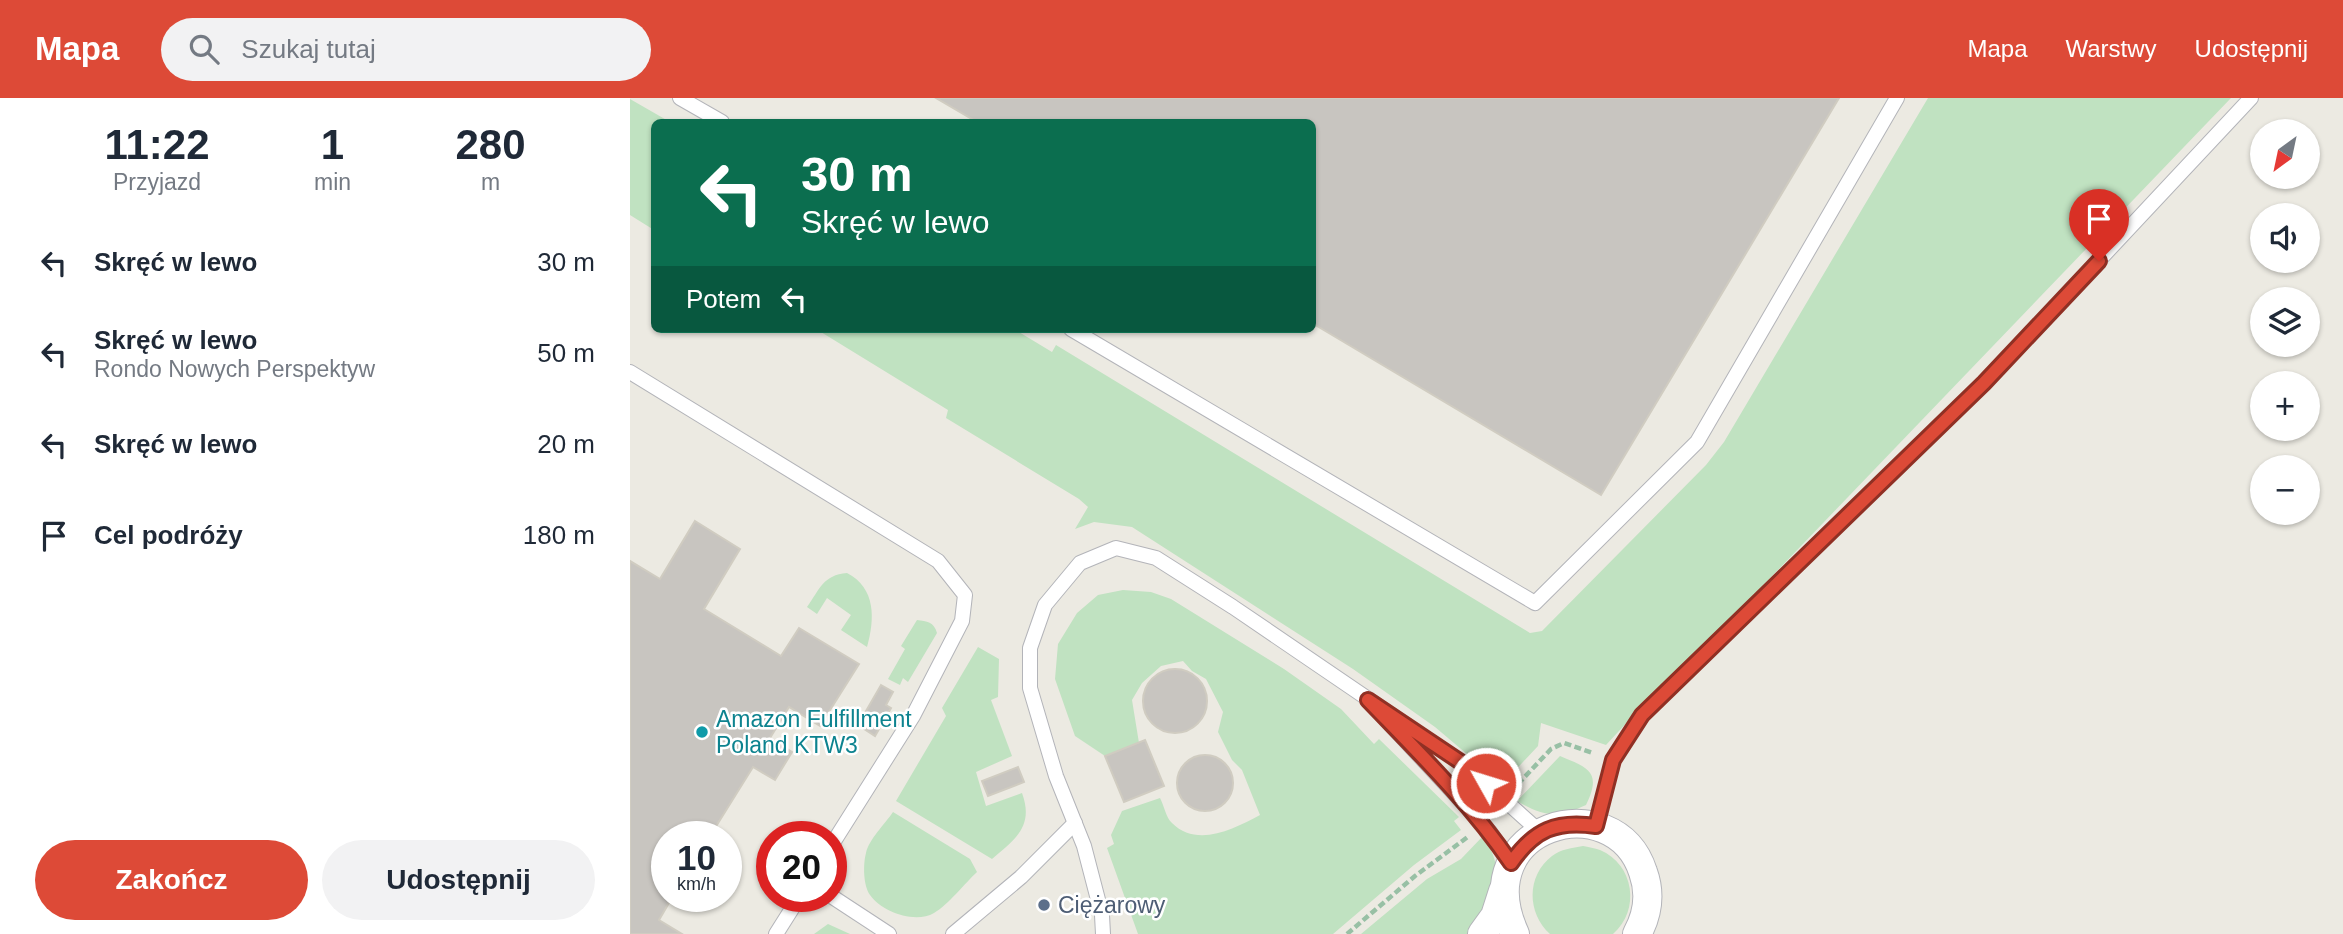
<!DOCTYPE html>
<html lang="pl">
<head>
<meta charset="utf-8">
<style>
  body { margin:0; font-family:Arial,sans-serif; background:#f2f2f3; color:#1f2937; height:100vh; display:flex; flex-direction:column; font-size:26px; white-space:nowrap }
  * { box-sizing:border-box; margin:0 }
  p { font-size:23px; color:#747a83 }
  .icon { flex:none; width:38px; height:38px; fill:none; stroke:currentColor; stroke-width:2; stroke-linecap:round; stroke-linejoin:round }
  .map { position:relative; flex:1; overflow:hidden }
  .panel { display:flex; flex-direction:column; background:#fff; width:630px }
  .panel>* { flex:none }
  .banner { position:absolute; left:21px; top:21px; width:665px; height:214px; border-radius:10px; box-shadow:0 2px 5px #0004; background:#0b6e4f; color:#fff; overflow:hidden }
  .needle { width:46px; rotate:213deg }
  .tools { position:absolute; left:1620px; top:21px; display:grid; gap:14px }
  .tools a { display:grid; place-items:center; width:70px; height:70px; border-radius:50%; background:#fff; box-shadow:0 2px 5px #0004; font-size:35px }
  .speed { position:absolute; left:21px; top:723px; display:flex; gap:14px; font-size:35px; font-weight:700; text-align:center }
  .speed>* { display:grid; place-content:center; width:91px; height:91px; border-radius:50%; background:#fff; box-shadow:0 2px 5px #0004; line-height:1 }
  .speed small { font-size:18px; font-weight:400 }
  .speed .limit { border:10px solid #d22; background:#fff; color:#111 }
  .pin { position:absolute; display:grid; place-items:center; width:60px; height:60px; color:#fff; margin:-72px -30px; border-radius:50% 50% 50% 0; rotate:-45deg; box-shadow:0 0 7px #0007 }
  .pin .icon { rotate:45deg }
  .me { position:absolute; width:77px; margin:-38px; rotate:309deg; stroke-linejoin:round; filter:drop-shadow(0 0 5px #0008) }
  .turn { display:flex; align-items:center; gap:24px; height:147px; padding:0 35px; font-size:32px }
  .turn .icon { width:91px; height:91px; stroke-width:2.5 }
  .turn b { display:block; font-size:49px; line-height:60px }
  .then { display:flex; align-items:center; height:66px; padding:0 35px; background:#0003; gap:14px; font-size:26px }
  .eta { display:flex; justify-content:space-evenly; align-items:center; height:119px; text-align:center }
  .eta b { font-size:42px; font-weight:700; line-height:49px }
  .cta { display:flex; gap:14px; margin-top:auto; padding:14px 35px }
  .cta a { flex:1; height:80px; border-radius:42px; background:#dd4a37; color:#fff; font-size:28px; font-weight:700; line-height:80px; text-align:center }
  .cta a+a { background:#f2f2f3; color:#1f2937 }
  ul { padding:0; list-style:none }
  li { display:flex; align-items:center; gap:21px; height:91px; padding:0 35px }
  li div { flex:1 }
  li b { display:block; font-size:26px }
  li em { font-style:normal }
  header { display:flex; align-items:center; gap:42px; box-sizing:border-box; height:98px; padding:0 35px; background:#dd4a37; color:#fff }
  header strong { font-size:33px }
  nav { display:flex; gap:38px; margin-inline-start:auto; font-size:24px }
  .search { width:490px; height:63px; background:#f2f2f3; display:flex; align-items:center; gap:18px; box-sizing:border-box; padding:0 24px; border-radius:38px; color:#747a83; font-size:26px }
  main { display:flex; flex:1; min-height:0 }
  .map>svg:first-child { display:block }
  .green { fill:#c0e2c1 }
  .building { fill:#c8c5c0; stroke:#d0ccc1; stroke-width:2 }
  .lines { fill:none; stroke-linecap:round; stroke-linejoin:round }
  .service-casing { stroke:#b3b4b9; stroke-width:16 }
  .minor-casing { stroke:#b3b4b9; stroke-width:30 }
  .path { stroke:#98c0a5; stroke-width:4.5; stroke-dasharray:7 3.5; stroke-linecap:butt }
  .service { stroke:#fff; stroke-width:14 }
  .minor { stroke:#fff; stroke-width:28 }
  .route-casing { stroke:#903024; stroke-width:18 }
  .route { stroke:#dd4a37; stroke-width:12 }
  .culture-dot { fill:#0f9aa8; stroke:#fff; stroke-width:2.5 }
  .service-dot { fill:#5c6f8a; stroke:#fff; stroke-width:2.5 }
  .labels { text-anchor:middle; stroke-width:5; stroke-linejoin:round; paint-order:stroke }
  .culture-label { font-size:23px; fill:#0d838f; stroke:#fff; text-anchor:start }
  .service-label { font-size:23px; fill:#4e5e75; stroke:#fff; text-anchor:start }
</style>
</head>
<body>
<header>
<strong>Mapa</strong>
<div class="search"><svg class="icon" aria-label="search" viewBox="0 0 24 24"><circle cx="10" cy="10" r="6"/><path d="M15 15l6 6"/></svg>Szukaj tutaj</div>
<nav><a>Mapa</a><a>Warstwy</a><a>Udostępnij</a></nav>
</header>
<main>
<section class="panel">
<div class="eta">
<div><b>11:22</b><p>Przyjazd</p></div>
<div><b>1</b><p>min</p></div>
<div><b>280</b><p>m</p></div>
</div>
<ul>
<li><svg class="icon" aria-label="left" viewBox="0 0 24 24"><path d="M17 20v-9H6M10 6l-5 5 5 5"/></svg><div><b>Skręć w lewo</b></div><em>30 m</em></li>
<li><svg class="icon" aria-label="left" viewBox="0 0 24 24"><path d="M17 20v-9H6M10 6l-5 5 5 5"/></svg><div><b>Skręć w lewo</b><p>Rondo Nowych Perspektyw</p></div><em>50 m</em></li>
<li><svg class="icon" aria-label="left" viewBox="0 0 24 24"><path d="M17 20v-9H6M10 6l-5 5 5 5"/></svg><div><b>Skręć w lewo</b></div><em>20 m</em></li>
<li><svg class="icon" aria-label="arrive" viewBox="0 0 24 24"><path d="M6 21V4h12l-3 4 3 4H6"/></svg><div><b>Cel podróży</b></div><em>180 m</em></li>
</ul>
<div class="cta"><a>Zakończ</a><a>Udostępnij</a></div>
</section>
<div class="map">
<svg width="1713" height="836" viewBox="0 0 1713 836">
  <rect width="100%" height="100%" fill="#eceae2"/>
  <g class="green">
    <polygon points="1298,0 1601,0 1027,598 1001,620 976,647 911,625 908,648 878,680 871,674 864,679 805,629 723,571 502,429 464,424 445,431 458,409 449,401 316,320 318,312 186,231 384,231 422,254 426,247 900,535 912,533 1076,367 1094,344"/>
    <polygon points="0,1 40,24 24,24 24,132 0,117"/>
    <path d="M217,475C246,490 245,521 237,549L211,532L221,517L197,500L187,516L177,509C190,491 193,477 217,475Z"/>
    <path d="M493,492L521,494L541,501L654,571L711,611L744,646L749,641L829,719L824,723L831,732L784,767L703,836H508L477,750L484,746L481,737L492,713L530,700C534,707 536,720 542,725C567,750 604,731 630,717L612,672L602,662L588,634L593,614L576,581L562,573L553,563L531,568L512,585L502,602L509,645L475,658L445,638L425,581L428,546L447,515L468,497Z"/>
    <path d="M287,522C297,523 304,524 307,535L278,584L273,580L270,587L258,581L275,551L271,548Z"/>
    <path d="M348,549L369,561L368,599L361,602L382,658L346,674L356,708L392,695C404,728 386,741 362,761L266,703L316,618L312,610Z"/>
    <path d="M930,658C959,670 972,674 956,707C928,720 914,719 887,703Z"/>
    <path d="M263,714L340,761L347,774C335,785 318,807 304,815C285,826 252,814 240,797C233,787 233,766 236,755C239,741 255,726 263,714Z"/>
    <path d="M854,737C865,758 874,782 863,806C858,816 846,827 839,836H731L797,781L831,761Z"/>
    <path d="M953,748C958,749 965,750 970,752C1004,766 1011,812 983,836H920C897,815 896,778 922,758C931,751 942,750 953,748Z"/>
    <polygon points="198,826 220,836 184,836"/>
  </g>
  <g class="building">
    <polygon points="306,0 1209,0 971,397 682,225 682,24 347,24"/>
    <polygon points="65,423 110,451 74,511 151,558 169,530 229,566 190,628 159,609 140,640 162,654 145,682 123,669 80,738 37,738 37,798 43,798 29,822 52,836 0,836 0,463 30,481"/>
    <circle cx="545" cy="603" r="32"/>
    <polygon points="251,587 263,594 256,607 261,610 245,638 228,627"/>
    <polygon points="515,642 534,688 494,704 475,658"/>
    <circle cx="575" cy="685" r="28"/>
    <polygon points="388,669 394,684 358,698 352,683"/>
  </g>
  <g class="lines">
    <defs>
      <g id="service">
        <polyline points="50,0 92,24"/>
        <polyline points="441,231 905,505 1067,344 1267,0"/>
        <polyline points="0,274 308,463 335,497 332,523 283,618 201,748"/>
        <polyline points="758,624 860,734 881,765"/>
        <polyline points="966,728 983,662 1012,617 1354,285 1621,0"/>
        <polyline points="201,798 259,836"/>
        <polyline points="146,836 170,798"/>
        <polyline points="323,836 391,779 445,725"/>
        <polyline points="473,836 472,817 454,748 426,678 400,590 400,550 415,507 450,465 486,450 526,460 603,509 838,669 910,734"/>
      </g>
      <g id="minor">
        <polyline points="852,836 865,818 873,793"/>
        <path d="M885,836C835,727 984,685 1013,774C1021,796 1018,816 1007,836"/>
      </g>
    </defs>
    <use href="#service" class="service-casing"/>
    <use href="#minor" class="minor-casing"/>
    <g class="path">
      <polyline points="888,686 921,651 934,645 963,655"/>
      <polyline points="717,836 785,778 839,738"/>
    </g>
    <use href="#service" class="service"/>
    <use href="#minor" class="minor"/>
  </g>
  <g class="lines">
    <defs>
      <path id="route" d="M856,685L838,669L738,602C788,654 840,705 881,765C904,732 926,722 966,728L983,662L1012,617L1354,285L1469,163"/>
    </defs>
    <use href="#route" class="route-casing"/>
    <use href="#route" class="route"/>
  </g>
  <circle class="culture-dot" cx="72" cy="634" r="7"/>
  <circle class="service-dot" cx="414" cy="807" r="7"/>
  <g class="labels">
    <g class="culture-label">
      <text x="86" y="629">Amazon Fulfillment<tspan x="86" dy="26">Poland KTW3</tspan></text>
    </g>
    <g class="service-label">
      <text x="428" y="815">Ciężarowy</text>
    </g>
  </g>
</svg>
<div class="tools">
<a><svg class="needle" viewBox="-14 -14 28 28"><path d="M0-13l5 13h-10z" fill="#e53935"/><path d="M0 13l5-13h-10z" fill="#747a83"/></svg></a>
<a><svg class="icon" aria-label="sound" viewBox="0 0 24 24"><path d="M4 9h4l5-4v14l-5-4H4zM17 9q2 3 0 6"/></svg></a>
<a><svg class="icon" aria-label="layers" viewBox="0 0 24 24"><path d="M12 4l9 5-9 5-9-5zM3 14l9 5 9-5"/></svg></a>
<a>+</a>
<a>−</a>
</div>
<div class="speed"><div>10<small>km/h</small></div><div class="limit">20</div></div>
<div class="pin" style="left:1469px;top:163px;background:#d93025"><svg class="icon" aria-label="arrive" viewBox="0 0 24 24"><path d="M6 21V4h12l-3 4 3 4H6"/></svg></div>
<svg class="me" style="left:856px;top:685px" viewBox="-20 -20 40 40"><circle r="17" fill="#dd4a37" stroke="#fff" stroke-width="3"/><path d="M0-11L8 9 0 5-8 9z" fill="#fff"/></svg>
<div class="banner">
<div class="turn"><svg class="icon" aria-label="left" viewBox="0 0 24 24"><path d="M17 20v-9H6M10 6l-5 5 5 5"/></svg><div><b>30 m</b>Skręć w lewo</div></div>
<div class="then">Potem<svg class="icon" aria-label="left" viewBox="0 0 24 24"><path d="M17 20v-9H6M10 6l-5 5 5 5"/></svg></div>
</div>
</div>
</main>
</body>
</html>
